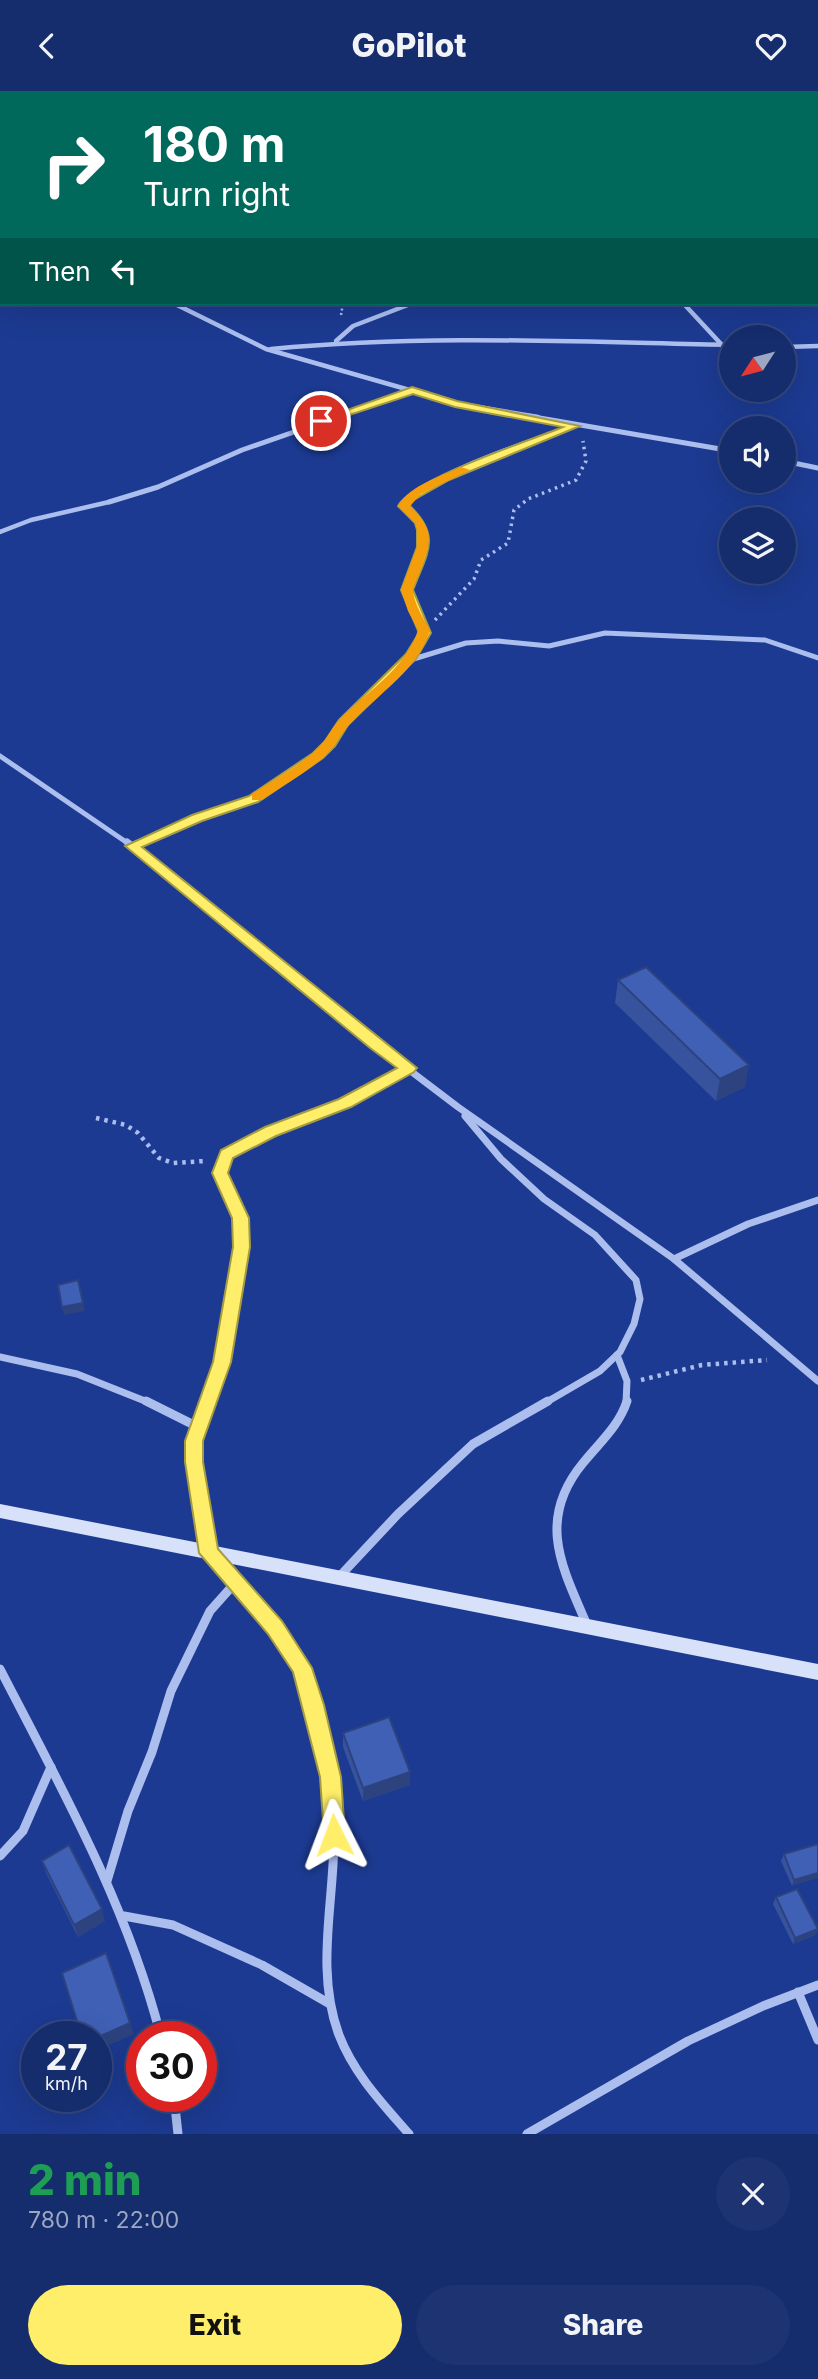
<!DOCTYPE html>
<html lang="en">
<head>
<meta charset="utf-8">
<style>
  body { margin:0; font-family:Inter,sans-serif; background:#1e3472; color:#f1f3f6; height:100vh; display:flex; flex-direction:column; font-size:26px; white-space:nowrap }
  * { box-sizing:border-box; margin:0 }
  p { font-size:23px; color:#9da7c2 }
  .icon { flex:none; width:38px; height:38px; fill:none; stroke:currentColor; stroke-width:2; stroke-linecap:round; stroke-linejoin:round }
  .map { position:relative; height:2043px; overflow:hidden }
  .sheet { display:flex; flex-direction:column; background:#152c6d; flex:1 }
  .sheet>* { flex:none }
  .banner { position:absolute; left:0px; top:0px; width:819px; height:214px; box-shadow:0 7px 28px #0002,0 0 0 2px #344880; background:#00695c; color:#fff; overflow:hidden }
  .needle { width:46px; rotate:234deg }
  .buttons { position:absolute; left:719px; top:234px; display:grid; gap:14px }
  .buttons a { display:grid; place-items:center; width:77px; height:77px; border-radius:50%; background:#152c6d; box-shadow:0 7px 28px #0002,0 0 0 2px #344880; font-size:35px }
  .speed { position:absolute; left:21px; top:1930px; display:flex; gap:14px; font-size:35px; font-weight:700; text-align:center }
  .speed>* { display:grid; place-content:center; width:91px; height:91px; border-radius:50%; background:#152c6d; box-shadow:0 7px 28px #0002,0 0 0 2px #344880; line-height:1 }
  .speed small { font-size:18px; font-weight:400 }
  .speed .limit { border:10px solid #d22; background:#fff; color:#111 }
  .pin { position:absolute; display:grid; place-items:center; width:60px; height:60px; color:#fff; margin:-30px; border:4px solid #fff; border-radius:50%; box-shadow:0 2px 7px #0007 }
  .me { position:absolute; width:77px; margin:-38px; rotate:357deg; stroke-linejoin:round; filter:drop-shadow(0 0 5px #0008) }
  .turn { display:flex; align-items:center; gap:24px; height:147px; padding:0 28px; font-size:32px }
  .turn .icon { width:91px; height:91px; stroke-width:2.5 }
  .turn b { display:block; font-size:49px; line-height:60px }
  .then { display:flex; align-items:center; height:66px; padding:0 28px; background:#0003; gap:14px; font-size:26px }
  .round { display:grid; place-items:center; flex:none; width:74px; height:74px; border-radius:37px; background:#1e3472 }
  .headline { display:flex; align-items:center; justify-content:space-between; height:119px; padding:0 28px }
  h1 { font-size:42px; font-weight:800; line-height:52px; color:#1e9e55 }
  .action { display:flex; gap:14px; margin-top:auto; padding:14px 28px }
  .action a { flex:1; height:80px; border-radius:42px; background:#feee69; color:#111; font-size:28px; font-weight:800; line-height:80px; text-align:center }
  .action a+a { background:#1e3472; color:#f1f3f6 }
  header { display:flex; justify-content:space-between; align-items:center; height:91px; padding:0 28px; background:#152c6d; font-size:32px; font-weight:800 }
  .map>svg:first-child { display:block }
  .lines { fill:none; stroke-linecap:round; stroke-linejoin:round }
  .path-far2 { stroke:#abbeee; stroke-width:2.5; stroke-dasharray:2 2.5; stroke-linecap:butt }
  .path-far1 { stroke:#abbeee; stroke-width:3.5; stroke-dasharray:2.5 4.5; stroke-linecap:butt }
  .path { stroke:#abbeee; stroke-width:4.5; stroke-dasharray:3.5 5; stroke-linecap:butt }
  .lane { stroke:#abbeee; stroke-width:4.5 }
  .street-far3 { stroke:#abbeee; stroke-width:4.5 }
  .street-far2 { stroke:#abbeee; stroke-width:5 }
  .street-far1 { stroke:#abbeee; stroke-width:7 }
  .street { stroke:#abbeee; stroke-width:9 }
  .secondary { fill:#d8e1fa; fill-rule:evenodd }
  .wall { fill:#37539d }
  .shaded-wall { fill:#2d437f }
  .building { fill:#4060b6; stroke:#2d437f; stroke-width:2 }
  .route { fill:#feee69; stroke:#a59b44; stroke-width:2 }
  .slow { fill:#f59e0b }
</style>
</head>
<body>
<header><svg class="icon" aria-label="back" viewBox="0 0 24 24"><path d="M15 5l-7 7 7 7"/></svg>GoPilot<svg class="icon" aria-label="heart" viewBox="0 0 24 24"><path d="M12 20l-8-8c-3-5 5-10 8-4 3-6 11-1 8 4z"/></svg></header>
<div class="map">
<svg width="818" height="2043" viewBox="0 0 818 2043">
  <rect width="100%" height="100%" fill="#1c3a91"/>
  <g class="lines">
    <g class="path-far2">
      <polyline points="296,2 299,0"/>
      <polyline points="341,224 343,212"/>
    </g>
    <polyline class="path-far1" points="435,529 474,488 481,469 508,452 514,419 528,408 576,389 586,370 583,350"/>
    <g class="path">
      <polyline points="96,1027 126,1034 138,1042 159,1067 173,1072 205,1070"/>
      <polyline points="641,1289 702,1274 767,1269"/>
    </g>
    <polyline class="lane" points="0,441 31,429 109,411"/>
    <g class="street-far3">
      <polyline points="436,0 439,2"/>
      <polyline points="173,212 266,258 455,312 538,326"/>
      <polyline points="683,212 722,254"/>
      <polyline points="336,250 353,235 413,212"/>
      <polyline points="784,256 818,255"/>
      <path d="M271,258C425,243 578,251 732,254"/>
      <polyline points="335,326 413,299"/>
    </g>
    <g class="street-far2">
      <polyline points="528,325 732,360"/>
      <polyline points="784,370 818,377"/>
      <polyline points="109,411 158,396 242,359 340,325"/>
      <polyline points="407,570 466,552 498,550 549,555 605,542 765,549 818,567"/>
      <polyline points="0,665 129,753"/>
      <path d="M137,753L197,727L253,708L318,664L343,632L411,565L425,542L407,499C414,480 432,452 420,432C416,426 409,421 404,415C441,377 524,353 575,335"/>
    </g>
    <g class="street-far1">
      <polyline points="127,751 375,953 458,1016 674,1168 818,1290"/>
      <polyline points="132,755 141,751"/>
      <polyline points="465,1025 501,1068 544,1108 595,1144 636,1189 640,1208 634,1233 620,1261 600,1280 545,1312"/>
      <polyline points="674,1168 748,1133 818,1109"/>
      <polyline points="617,1264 627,1290 626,1312"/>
      <polyline points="0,1266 77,1283 150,1312"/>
      <polyline points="206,1312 222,1271 242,1156 241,1127 220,1081 221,1073 227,1064 271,1041 345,1012 409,977"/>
    </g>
    <g class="street">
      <polyline points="146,1310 198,1336"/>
      <path d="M207,1310C202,1323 196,1336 194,1350C192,1366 204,1454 211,1465C251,1520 295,1545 314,1615C326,1658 334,1701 334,1746C334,1812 315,1880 339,1944C354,1983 382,2012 409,2043"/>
      <polyline points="339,1486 398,1423 473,1353 548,1310"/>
      <path d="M587,1534C562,1476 536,1429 583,1372C599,1352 619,1335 627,1310"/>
      <path d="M0,1578C62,1698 127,1814 161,1946"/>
      <polyline points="0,1765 23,1740 51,1676"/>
      <polyline points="107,1790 128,1720 152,1661 171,1600 210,1520 235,1492"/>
      <polyline points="124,1825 173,1834 262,1874 330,1913"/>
      <polyline points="798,1901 818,1949"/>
      <polyline points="174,2006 178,2043"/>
      <polyline points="527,2043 688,1950 763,1915 818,1894"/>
    </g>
    <polygon class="secondary" points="0,1413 818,1573 818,1589 0,1427"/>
  </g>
  <g class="wall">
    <polygon points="618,889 745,996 716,1010 615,912"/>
    <polygon points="343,1642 410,1681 410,1694 363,1710 343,1656"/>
    <polygon points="818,1753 792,1795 781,1770 784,1763"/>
    <polygon points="42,1770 105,1830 78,1846 46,1782"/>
    <polygon points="776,1806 818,1838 815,1844 793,1853 773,1813"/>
  </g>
  <g class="shaded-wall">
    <polygon points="749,974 745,996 716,1010 720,988"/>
    <polygon points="83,1212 85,1220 64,1224 62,1216"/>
    <polygon points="410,1681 410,1694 363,1710 363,1697"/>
    <polygon points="818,1782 818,1787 792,1795 794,1789"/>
    <polygon points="102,1818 105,1830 78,1846 74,1834"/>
    <polygon points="818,1838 815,1844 793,1853 795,1847"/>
    <polygon points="130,1932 134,1943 96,1960 96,1947"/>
  </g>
  <g class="building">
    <polygon points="646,876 749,974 720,988 618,889"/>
    <polygon points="78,1189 83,1212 62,1216 58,1194"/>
    <polygon points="389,1626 410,1681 363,1697 343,1642"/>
    <polygon points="818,1753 818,1782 794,1789 784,1763"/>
    <polygon points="69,1754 102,1818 74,1834 42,1770"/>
    <polygon points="797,1798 818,1838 795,1847 776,1806"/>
    <polygon points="106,1862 130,1932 96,1947 96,1946 82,1946 62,1882"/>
  </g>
  <path class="route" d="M412,296L457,310L580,335L449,389L412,410L410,415C442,446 427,462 413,499L431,542L416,568L348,634L335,655L323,667L258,711L202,730L142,756L417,977L414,981L351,1016L276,1045L233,1067L228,1082L249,1127L250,1156L231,1271L203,1350V1371L218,1458L282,1530L312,1577L324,1614L341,1686L345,1744L342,1751L334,1754L327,1751L324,1744L320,1686L293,1581L268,1543L199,1462L185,1371V1350L213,1271L233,1156L232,1127L212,1082L221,1059L265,1036L339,1008L397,977L370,957L125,755L192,724L249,705L313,662L325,650L339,629L406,563L419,542L401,499L417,456V439L415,432L398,415C414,387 529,350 563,336L455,316L413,303L325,332L316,330Z"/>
  <path class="slow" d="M461,376L470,379L421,403L410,415C436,440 431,451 419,483C417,487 414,494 413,498C413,512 424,528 430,539C419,578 378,603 351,632C341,642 335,656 324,666C306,682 282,695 262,709H252V703C273,689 296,677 315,660C326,651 331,637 341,627C368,600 407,576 418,539L408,520L401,499L417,456V439L415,432L398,415C410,394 440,386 461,376Z"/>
</svg>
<div class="buttons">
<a><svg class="needle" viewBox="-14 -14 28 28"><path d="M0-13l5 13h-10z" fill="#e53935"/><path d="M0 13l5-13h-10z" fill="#9da7c2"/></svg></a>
<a><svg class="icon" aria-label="sound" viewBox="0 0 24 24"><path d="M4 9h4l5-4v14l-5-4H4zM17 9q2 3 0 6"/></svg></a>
<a><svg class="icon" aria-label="layers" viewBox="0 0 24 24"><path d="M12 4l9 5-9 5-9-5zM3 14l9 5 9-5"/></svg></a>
</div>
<div class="speed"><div>27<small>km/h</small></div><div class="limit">30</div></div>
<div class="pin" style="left:321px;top:330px;background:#d93025"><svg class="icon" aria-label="arrive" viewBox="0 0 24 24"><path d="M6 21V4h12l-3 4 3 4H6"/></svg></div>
<svg class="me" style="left:334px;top:1744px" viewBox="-20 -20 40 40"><path d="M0-17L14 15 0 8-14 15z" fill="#feee69" stroke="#fff" stroke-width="4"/></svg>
<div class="banner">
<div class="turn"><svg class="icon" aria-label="right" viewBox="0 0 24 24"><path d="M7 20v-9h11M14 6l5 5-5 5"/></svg><div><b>180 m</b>Turn right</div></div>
<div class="then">Then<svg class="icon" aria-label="left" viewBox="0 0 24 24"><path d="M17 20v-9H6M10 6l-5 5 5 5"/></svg></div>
</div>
</div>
<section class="sheet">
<div class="headline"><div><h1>2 min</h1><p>780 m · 22:00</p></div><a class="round"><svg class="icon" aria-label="close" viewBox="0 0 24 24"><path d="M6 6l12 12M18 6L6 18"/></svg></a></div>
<div class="action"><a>Exit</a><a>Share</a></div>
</section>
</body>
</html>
